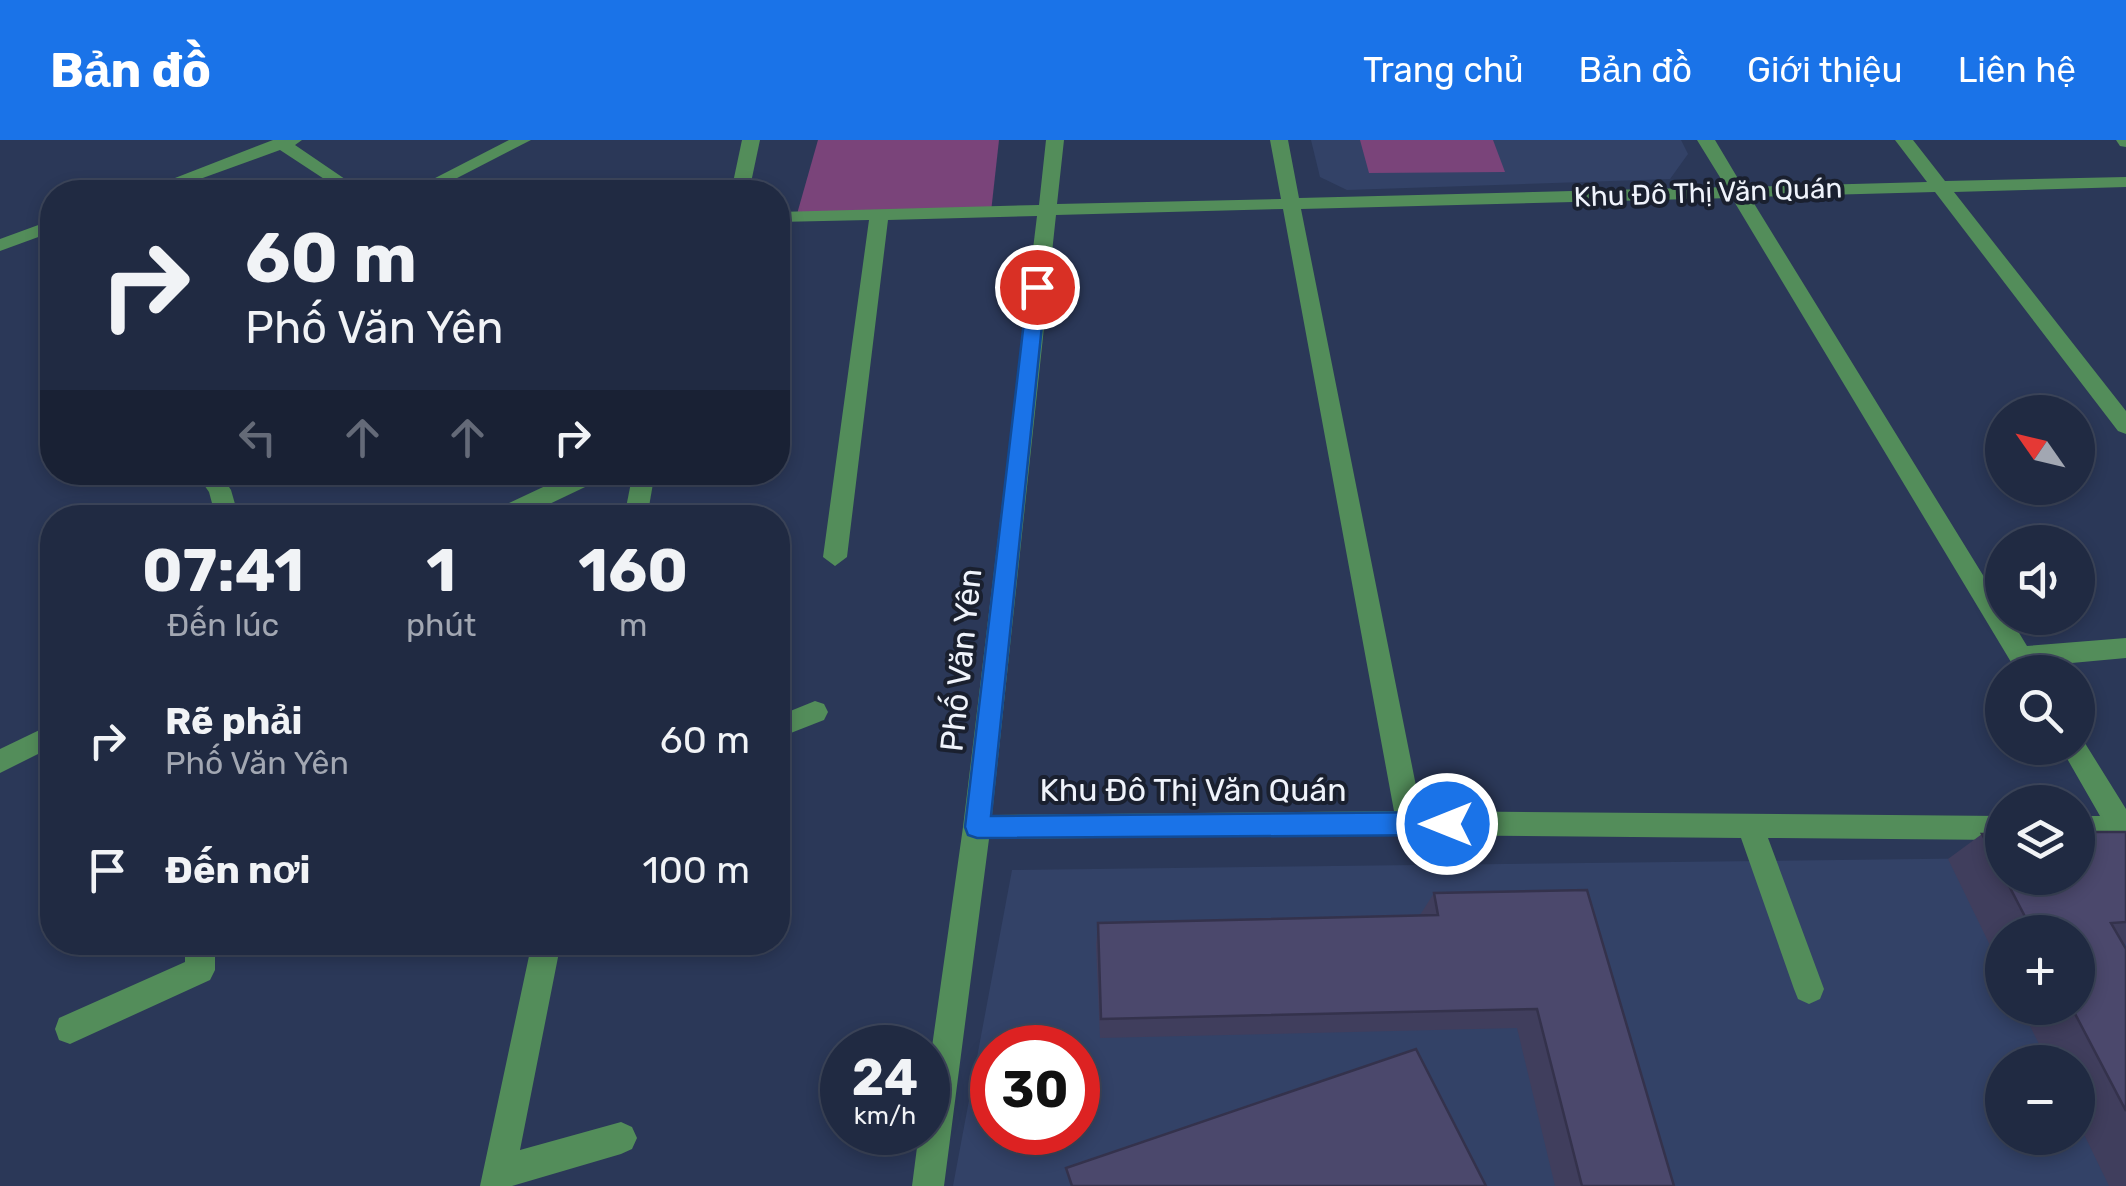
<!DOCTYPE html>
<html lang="vi">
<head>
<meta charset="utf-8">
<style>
  body { margin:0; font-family:Rubik,sans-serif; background:#2d364d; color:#f1f3f6; height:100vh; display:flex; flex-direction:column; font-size:38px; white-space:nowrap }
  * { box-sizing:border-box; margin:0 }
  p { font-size:32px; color:#a2a7b2 }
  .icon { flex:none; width:55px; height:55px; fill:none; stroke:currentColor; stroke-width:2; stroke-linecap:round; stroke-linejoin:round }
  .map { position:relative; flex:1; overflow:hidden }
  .details { position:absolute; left:40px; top:365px; width:750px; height:450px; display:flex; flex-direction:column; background:#202a42; border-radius:40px; box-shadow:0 5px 15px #0003,0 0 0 2px #3d465b }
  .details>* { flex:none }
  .guide { position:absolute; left:40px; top:40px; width:750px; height:305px; border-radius:40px; box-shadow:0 5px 15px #0003,0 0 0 2px #3d465b; background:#202a42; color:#f1f3f6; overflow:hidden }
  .needle { width:65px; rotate:304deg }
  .buttons { position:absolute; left:1985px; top:255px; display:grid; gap:20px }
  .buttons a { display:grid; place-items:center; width:110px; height:110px; border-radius:50%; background:#202a42; box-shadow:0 5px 15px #0003,0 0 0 2px #3d465b; font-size:50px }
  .speed { position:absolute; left:820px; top:885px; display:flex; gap:20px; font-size:50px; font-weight:700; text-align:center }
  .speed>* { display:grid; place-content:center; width:130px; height:130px; border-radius:50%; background:#202a42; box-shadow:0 5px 15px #0003,0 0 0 2px #3d465b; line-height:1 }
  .speed small { font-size:25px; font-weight:400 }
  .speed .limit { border:15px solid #d22; background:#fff; color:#111 }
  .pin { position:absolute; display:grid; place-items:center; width:85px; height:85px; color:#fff; margin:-42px; border:5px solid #fff; border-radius:50%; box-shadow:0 2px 10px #0007 }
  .me { position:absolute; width:110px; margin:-55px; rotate:270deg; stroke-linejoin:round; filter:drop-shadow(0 0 8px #0008) }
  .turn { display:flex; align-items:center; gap:35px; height:210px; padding:0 40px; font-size:45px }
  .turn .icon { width:130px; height:130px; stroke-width:2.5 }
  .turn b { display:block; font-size:70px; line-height:85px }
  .lanes { display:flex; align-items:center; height:95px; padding:0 40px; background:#0003; justify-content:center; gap:50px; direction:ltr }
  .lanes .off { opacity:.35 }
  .eta { display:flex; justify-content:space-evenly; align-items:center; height:170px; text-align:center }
  .eta b { font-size:60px; font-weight:700; line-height:70px }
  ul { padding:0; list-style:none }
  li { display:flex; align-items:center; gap:30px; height:130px; padding:0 40px }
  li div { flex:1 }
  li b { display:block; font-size:38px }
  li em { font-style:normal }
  header { display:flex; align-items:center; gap:60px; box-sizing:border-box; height:140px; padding:0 50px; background:#1a73e8; color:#fff }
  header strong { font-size:48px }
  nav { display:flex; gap:55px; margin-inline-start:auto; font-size:35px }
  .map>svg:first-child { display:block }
  .built { fill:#334267; fill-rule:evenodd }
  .green { fill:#7a447a }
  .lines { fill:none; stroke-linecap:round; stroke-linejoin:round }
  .minor { fill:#538d5a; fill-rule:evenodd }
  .wall { fill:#403e5d }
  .building { fill:#4b486c; stroke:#34324c; stroke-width:2.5 }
  .route { fill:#1a73e8; stroke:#114b97; stroke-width:2.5 }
  .labels { text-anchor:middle; stroke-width:8; stroke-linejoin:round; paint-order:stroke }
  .far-street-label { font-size:28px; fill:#eff3fb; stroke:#1a202f }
  .street-label { font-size:32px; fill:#eff3fb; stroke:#1a202f }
</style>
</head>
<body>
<header>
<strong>Bản đồ</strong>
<nav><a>Trang chủ</a><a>Bản đồ</a><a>Giới thiệu</a><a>Liên hệ</a></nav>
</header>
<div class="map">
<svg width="2126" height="1046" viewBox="0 0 2126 1046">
  <rect width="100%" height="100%" fill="#2b3858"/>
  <g class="built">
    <polygon points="1311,0 1681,0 1688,14 1670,39 1347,50 1320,37"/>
    <path d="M2126,715V1046H953L1012,730L2002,718V738H2078ZM2002,792H2078V868H2002ZM992,908H1078V992H992ZM2002,922H2078V998H2002Z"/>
  </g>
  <g class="green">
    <polygon points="818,0 999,0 991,72 797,74"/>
    <polygon points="1360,0 1493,0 1505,32 1369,33"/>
  </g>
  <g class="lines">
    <g class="minor">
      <polygon points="302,0 295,5 364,52 344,52 280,10 164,52 139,52 273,0"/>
      <polygon points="509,0 531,0 430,52 408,52"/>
      <polygon points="742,0 760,0 749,52 731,52"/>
      <path d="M1046,0H1064L1057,64L1281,59L1270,0H1288L1299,58L1726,47L1697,0H1715L1743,47L1927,42L1895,0H1913L1945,41L2126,37V47L1954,52L2126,271V294L2118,291L1935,52L1750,57L2002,466V478H2010L2027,506L2126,498V518L2039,526L2042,532H2017L1732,58L1301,69L1421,671L2002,676V700L1768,698L1824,849L1820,859L1809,864L1798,859L1794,849L1741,698L1410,695L989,699L944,1046H912L919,992H928V935L963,687L1037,76L888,80L847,417L835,426L823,417L869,80L778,82V72L1039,65ZM1283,69L1394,671L992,675L1056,75Z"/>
      <polygon points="2116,0 2126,0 2126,7 2120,6"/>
      <polygon points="52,80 52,92 0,111 0,99"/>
      <polygon points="195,332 219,332 231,350 239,378 216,378 209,352"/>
      <polygon points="575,332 607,332 604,338 520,378 487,378 490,372"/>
      <polygon points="633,332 655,332 647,378 624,378"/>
      <polygon points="815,561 824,564 828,572 824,580 778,598 778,576"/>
      <polygon points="52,584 52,607 0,633 0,609"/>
      <polygon points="2078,598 2083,600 2126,669 2126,701 2078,700 2078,676 2100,676 2061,608 2078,608"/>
      <polygon points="185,802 215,802 215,830 210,840 70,904 59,900 55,889 59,878 185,822"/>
      <polygon points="532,802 561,802 520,1010 621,982 632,987 637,998 632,1009 621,1014 512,1046 480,1046"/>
    </g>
  </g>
  <g class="wall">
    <polygon points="2126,692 2126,804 2123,804 2126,809 2126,1046 2109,1046 2078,982 2078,922 2048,922 2021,868 2078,868 2078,792 2002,792 2002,830 1948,719 1982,694 2002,694 2002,738 2078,738"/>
    <polygon points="1587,750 1674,1046 1555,1046 1517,888 1100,898 1096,805 1098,783 1420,775 1434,753"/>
  </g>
  <g class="building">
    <polygon points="2078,692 2126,692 2126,782 2111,783 2126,809 2126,971 2072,868 2078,868 2078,792 2033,792 2005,738 2078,738"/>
    <polygon points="1982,694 2002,694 2002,733"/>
    <polygon points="1587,750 1674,1046 1582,1046 1537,869 1101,879 1098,783 1438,775 1434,753"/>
    <polygon points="1416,909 1486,1046 1072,1046 1066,1028"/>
  </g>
  <polygon class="route" points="1037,141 1046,147 991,676 1447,672 1456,676 1460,684 1456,691 1447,695 977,698 968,695 965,687 1028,147"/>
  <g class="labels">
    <g class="far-street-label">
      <text transform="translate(1708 52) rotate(-2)" y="10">Khu Đô Thị Văn Quán</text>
    </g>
    <g class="street-label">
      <text transform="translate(961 520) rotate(-84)" y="11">Phố Văn Yên</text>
      <text x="1193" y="661">Khu Đô Thị Văn Quán</text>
    </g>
  </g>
</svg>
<div class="buttons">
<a><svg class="needle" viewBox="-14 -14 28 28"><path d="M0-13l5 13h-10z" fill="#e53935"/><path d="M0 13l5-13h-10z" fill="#a2a7b2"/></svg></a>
<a><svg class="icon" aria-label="sound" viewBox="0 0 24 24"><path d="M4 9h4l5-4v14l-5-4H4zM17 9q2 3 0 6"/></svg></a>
<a><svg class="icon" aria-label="search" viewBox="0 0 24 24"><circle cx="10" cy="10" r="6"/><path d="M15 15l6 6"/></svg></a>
<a><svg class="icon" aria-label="layers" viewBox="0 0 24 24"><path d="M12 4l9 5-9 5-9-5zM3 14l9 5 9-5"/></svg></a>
<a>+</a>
<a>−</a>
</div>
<div class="speed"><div>24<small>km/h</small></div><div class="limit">30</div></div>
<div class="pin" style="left:1037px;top:147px;background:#d93025"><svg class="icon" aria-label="arrive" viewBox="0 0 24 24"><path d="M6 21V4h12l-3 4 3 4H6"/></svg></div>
<svg class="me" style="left:1447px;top:684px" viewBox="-20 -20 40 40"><circle r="17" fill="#1a73e8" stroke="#fff" stroke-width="3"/><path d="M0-11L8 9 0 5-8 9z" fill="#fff"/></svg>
<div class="guide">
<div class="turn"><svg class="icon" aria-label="right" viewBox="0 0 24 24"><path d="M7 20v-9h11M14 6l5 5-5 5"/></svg><div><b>60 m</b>Phố Văn Yên</div></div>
<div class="lanes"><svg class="icon off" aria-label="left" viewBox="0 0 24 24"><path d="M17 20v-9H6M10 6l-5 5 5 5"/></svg><svg class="icon off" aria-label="ahead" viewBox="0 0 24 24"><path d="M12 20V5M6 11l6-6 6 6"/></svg><svg class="icon off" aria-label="ahead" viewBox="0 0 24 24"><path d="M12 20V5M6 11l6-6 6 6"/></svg><svg class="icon" aria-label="right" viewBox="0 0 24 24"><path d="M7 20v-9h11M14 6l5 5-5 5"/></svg></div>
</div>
<section class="details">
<div class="eta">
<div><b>07:41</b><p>Đến lúc</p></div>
<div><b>1</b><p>phút</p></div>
<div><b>160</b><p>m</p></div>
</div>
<ul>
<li><svg class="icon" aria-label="right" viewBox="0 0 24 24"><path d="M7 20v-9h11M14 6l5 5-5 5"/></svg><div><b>Rẽ phải</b><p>Phố Văn Yên</p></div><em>60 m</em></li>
<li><svg class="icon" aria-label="arrive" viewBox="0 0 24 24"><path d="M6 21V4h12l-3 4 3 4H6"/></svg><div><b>Đến nơi</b></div><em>100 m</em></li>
</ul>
</section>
</div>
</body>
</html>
